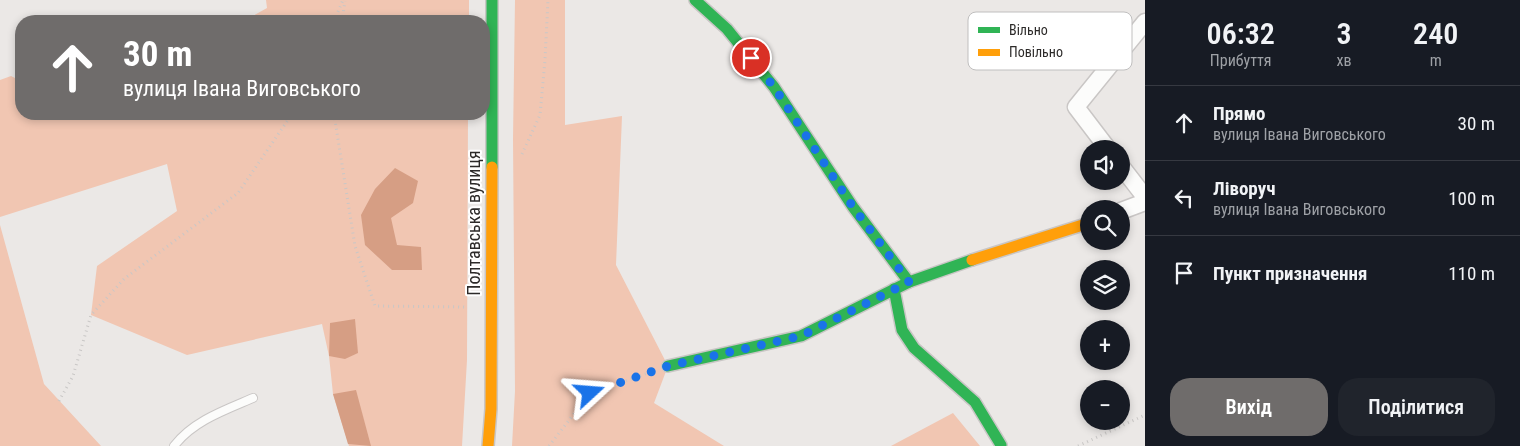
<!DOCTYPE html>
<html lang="uk">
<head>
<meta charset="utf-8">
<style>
  body { margin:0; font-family:"Roboto Condensed",sans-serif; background:#20242c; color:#f1f3f6; height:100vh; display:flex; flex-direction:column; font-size:19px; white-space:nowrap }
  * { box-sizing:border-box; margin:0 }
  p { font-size:16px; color:#9ea1a6 }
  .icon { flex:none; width:28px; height:28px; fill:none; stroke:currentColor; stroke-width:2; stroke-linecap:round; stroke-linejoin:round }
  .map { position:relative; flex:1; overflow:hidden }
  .side { display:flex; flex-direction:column; background:#171b24; width:375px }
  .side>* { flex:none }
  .banner { position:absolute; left:15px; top:15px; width:475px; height:105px; border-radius:20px; box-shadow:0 2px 8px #0003; background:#6f6c6b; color:#fff; overflow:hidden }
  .fabs { position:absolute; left:1080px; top:140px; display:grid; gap:10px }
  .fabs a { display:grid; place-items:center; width:50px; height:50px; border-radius:50%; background:#171b24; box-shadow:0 2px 8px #0003; font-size:25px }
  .pin { position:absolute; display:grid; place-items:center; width:42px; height:42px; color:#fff; margin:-21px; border:2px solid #fff; border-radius:50%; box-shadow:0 1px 5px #0007 }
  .me { position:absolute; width:55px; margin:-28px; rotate:71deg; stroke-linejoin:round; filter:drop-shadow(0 0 4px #0008) }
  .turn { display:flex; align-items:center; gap:18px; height:105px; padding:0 25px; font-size:22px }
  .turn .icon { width:65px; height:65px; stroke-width:2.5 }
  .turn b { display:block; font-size:35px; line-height:42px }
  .eta { display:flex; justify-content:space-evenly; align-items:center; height:85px; text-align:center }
  .eta b { font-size:30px; font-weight:600; line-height:35px }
  .action { display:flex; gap:10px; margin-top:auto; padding:10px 25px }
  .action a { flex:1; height:58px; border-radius:20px; background:#6f6c6b; color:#fff; font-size:20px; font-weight:600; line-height:58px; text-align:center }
  .action a+a { background:#20242c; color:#f1f3f6 }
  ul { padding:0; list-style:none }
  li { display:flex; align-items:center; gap:15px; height:75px; padding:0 25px; border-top:1px solid #363941 }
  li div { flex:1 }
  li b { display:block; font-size:19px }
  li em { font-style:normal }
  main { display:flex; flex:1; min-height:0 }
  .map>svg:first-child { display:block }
  .green { fill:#f1c6b2 }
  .water { fill:#d69e84 }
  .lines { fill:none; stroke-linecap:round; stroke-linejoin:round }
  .lane-casing { stroke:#c9c6c5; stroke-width:10 }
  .street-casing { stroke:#c9c6c5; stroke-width:19 }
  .fast-casing { stroke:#c9c6c5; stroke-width:14 }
  .slow-casing { stroke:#c9c6c5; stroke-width:14 }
  .path { stroke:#c9c7c6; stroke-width:3; stroke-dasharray:1 4; stroke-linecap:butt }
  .lane { stroke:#fcfcfb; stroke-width:8 }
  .street { stroke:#fcfcfb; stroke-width:16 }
  .fast { stroke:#30b455; stroke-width:11 }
  .slow { stroke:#ff9f0a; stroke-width:11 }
  .route { stroke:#1a73e8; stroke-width:9; stroke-dasharray:0 16.2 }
  .labels { text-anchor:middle; stroke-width:4; stroke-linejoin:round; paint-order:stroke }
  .street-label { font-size:18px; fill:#2c2a29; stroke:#fff }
  .key { fill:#fff; stroke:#c0bfbf; stroke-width:1 }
  .key-label { font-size:14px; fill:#2c2a29 }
</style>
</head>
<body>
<main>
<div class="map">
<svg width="1145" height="446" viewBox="0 0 1145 446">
  <rect width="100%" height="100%" fill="#ebe8e6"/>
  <g class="green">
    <polygon points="266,0 469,0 469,21 244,21 267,8"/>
    <polygon points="515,0 565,0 565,125 622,116 616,265 668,366 654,403 724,446 512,446 515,391 513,139"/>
    <polygon points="11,76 21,81 21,114 468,114 467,360 462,446 349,446 333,394 329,356 322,324 187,355 91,315 97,266 177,211 167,164 0,217 0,80"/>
    <polygon points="0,225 44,384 101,446 0,446"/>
    <polygon points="953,413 980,446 891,446"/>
  </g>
  <g class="water">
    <polygon points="395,168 418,181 413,203 391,218 397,245 421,247 422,270 392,270 365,245 361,215 375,189"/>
    <polygon points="355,319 358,353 345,359 329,356 330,323"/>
    <polygon points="356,390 371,446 348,444 333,394"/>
  </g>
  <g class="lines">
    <defs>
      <path id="lane" d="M174,446C193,421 225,410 253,398"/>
      <g id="street">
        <polyline points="1108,149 1076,107 1145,22"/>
        <polyline points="1121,166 1145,197"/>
        <polyline points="1121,211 1145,202"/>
      </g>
      <g id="fast">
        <polyline points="695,0 727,29 774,87 853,207 909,282"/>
        <polyline points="492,167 492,0"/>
        <polyline points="894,289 902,330 914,348 975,402 1001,445"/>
        <polyline points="668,366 801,336 909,282 972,260"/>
      </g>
      <g id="slow">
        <polyline points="972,260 1089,223"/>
        <polyline points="488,446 491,409 492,167"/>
      </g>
    </defs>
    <use href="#lane" class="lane-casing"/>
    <use href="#street" class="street-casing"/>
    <use href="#fast" class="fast-casing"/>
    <use href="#slow" class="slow-casing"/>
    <g class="path">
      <polyline points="334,21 343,0"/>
      <polyline points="342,21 345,1"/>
      <polyline points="334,114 355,246 375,306 467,307"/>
      <polyline points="522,154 540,115 545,60 548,0"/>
      <polyline points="59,401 73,376 91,315 124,279 238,193 292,114"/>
      <polyline points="549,446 590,393 651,372"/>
      <polyline points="1078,446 1145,415"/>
    </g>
    <use href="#lane" class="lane"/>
    <use href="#street" class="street"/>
    <use href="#fast" class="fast"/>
    <use href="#slow" class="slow"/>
  </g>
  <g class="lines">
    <polyline class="route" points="590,393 668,366 801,336 909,282 853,207 774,87 751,58"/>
  </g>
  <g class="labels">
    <g class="street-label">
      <text transform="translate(474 223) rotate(-90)" y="6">Полтавська вулиця</text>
    </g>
  </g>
  <rect x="968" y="12" width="164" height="58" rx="8" class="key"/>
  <rect x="978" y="27" width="22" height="6" fill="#30b455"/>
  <rect x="978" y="49" width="22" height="7" fill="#ff9f0a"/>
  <g class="key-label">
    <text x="1009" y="35">Вільно</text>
    <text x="1009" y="57">Повільно</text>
  </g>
</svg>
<div class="fabs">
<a><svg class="icon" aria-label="sound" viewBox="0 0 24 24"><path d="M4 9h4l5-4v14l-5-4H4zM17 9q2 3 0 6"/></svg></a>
<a><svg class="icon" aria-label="search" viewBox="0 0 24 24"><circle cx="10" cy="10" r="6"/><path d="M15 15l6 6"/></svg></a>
<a><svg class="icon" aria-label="layers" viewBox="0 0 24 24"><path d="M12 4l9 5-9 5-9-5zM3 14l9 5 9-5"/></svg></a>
<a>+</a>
<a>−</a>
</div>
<div class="pin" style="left:751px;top:58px;background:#d93025"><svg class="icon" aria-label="arrive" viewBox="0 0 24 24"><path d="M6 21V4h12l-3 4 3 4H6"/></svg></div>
<svg class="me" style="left:590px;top:393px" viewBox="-20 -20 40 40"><path d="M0-17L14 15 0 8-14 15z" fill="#1a73e8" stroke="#fff" stroke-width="4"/></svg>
<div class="banner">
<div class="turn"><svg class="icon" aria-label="ahead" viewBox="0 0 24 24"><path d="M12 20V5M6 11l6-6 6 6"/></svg><div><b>30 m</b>вулиця Івана Виговського</div></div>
</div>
</div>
<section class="side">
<div class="eta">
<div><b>06:32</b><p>Прибуття</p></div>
<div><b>3</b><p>хв</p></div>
<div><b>240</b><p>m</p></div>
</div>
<ul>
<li><svg class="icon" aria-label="ahead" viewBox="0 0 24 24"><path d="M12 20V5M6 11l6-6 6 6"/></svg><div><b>Прямо</b><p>вулиця Івана Виговського</p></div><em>30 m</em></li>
<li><svg class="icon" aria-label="left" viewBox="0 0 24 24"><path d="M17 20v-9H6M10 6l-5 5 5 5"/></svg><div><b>Ліворуч</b><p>вулиця Івана Виговського</p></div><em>100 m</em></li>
<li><svg class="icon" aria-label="arrive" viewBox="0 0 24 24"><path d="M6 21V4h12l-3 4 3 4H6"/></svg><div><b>Пункт призначення</b></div><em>110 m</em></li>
</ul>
<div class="action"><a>Вихід</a><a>Поділитися</a></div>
</section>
</main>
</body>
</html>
